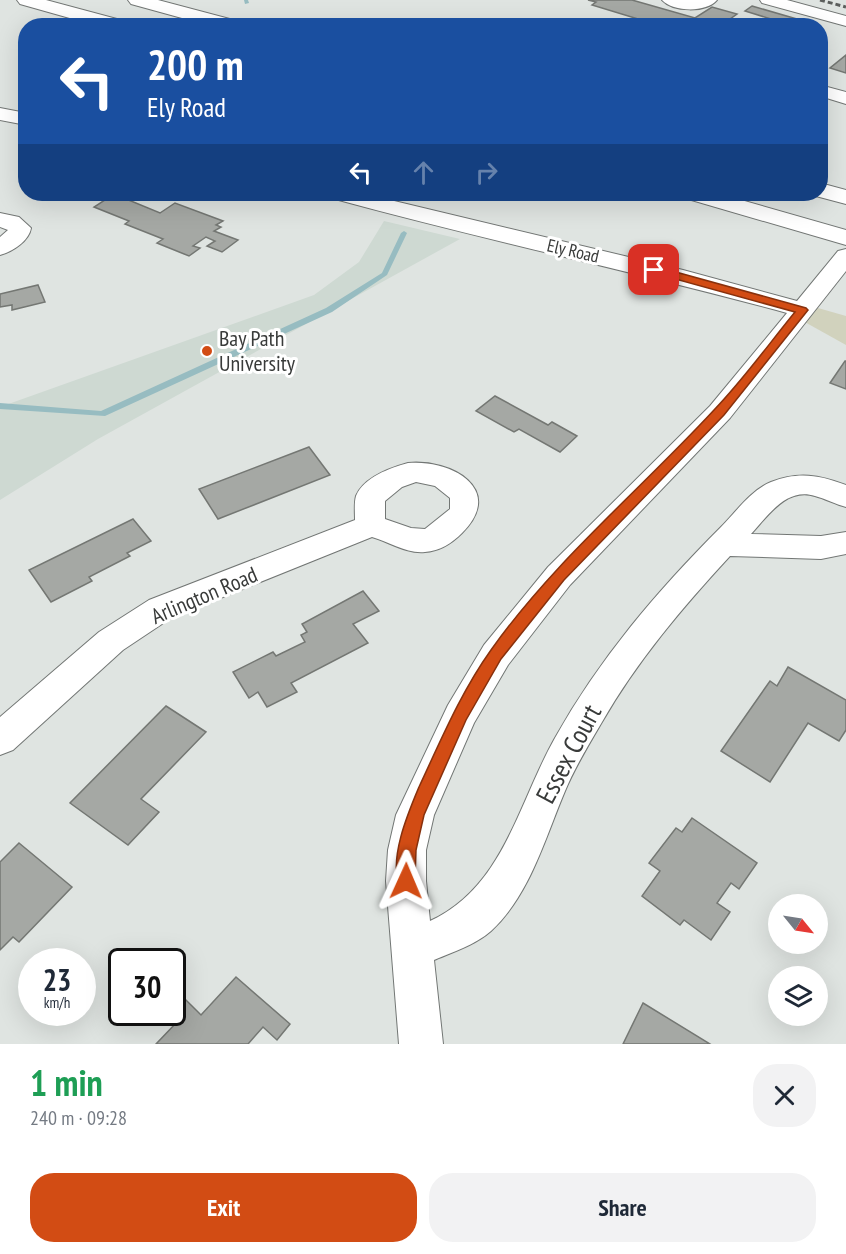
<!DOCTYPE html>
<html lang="en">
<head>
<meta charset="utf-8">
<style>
  body { margin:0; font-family:"PT Sans Narrow",sans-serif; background:#f2f2f3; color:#1f2937; height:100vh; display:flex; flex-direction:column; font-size:22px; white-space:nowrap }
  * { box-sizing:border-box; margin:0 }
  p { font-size:20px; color:#747a83 }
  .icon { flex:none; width:33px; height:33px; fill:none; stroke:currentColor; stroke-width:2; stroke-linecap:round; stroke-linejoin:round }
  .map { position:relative; height:1044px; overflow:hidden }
  .drawer { display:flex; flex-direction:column; background:#fff; flex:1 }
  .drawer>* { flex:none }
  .guide { position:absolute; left:18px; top:18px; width:810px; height:183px; border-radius:24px; box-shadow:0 6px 24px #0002; background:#1a4fa0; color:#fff; overflow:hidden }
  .needle { width:39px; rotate:120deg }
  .controls { position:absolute; left:768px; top:894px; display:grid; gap:12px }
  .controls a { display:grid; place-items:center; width:60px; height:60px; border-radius:50%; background:#fff; box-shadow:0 6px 24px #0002; font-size:30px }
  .speed { position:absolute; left:18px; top:948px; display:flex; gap:12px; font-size:30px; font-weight:700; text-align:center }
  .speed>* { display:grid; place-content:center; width:78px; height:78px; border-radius:50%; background:#fff; box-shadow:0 6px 24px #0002; line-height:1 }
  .speed small { font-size:15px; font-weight:400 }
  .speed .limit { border:3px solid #111; border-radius:9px; background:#fff; color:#111 }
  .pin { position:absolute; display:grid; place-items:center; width:51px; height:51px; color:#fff; margin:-26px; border-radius:12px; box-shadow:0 3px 9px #0006 }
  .me { position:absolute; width:66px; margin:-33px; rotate:1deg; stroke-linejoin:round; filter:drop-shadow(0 0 4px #0008) }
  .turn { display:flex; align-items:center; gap:21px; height:126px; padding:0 30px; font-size:27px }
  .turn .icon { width:78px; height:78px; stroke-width:2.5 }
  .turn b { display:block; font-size:42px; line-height:51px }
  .lanes { display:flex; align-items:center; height:57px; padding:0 30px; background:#0003; justify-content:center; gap:30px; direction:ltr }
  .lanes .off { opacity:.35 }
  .round { display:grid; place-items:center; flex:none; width:63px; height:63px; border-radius:24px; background:#f2f2f3 }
  .head { display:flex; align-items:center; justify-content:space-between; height:102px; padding:0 30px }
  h1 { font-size:36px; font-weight:600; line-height:45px; color:#1e9e55 }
  .cta { display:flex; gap:12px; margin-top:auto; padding:12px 30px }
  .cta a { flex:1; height:69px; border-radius:24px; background:#d24c14; color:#fff; font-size:24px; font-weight:600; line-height:69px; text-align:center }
  .cta a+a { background:#f2f2f3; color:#1f2937 }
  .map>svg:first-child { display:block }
  .built { fill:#ced9d2 }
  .green { fill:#d1d2bd }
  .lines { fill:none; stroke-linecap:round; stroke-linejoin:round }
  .stream { fill:#97bcc1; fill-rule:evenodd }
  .building { fill:#a5a8a4; stroke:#747773; stroke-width:1.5 }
  .minor-casing { stroke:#727674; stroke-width:2 }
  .highway-casing { stroke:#727674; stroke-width:2 }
  .minor { fill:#fff; fill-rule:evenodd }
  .highway { fill:#fff; fill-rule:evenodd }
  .rail { stroke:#5b5e5c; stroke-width:3; stroke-dasharray:5 3; stroke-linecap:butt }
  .route { fill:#d24c14; stroke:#88310d; stroke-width:1.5 }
  .poi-dot { fill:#d24c14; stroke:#fff; stroke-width:2 }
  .labels { text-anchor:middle; stroke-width:6; stroke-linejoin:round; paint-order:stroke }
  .far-street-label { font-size:18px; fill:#393b3a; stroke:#fff }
  .poi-label { font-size:22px; fill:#393b3a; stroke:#fff; text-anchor:start }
  .street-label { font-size:22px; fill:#393b3a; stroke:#fff }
  .near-street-label { font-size:27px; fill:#393b3a; stroke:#fff }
</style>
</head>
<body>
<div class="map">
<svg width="846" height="1044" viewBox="0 0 846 1044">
  <rect width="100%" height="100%" fill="#dfe4e1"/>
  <polygon class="built" points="384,221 460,239 98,439 0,500 0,407 314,295 359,262"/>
  <polygon class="green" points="738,285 846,316 846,345"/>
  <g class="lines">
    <g class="stream">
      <polygon points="244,0 248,0 249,3 245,4"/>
      <polygon points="415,194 421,194 419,198 417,199 414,197"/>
      <polygon points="404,231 407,233 387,275 332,312 105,416 0,409 0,403 101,411 326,308 382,273 401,233"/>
    </g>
  </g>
  <g class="building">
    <polygon points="588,0 632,0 695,18 712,7 737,14 720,26 661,26 592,5 596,2"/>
    <polygon points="752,6 804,21 800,24 803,25 762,25 771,19 745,11"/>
    <polygon points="846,55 846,73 830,68"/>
    <polygon points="114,194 160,213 175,203 223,221 216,225 221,227 214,231 238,240 222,252 207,246 215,241 206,237 193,246 200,248 189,256 157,243 163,239 125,224 129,221 94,207"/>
    <polygon points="38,285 45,302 12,310 12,305 0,307 0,294"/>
    <polygon points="845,361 846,361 846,389 830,383"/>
    <polygon points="495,396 548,425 552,422 577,436 560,452 519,429 514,432 476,411"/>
    <polygon points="309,447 330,475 218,519 199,489"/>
    <polygon points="133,519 151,541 127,553 130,556 89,577 92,581 51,602 29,570"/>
    <polygon points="363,591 379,611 353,624 368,643 291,683 297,692 267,707 258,692 249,698 233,672 273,652 276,656 305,642 301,635 307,632 302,624"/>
    <polygon points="788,667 846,700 846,730 839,741 808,723 770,782 721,751 770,681 777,686"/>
    <polygon points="166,706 206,732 141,799 159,812 128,845 70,803"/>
    <polygon points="692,818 757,863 739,889 731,883 717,903 730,912 711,940 684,920 680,925 642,896 660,871 649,863 676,828 682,832"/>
    <polygon points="19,843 72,887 19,942 13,937 0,950 0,862"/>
    <polygon points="236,977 290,1024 277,1040 263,1027 248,1044 156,1044 177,1022 169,1014 184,998 201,1015"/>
    <polygon points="643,1003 710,1044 623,1044"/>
  </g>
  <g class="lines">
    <defs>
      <g id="minor">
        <path d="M662,0H717C706,13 673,12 662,0Z"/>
        <polygon points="760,0 787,0 846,16 846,26 762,3"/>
        <polygon points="820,85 846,92 846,104 820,96"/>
        <polygon points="0,108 26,113 26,125 0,120"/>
        <path d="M332,194H365L683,270L797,301L838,251L846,249V271L730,418L570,585L508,665L474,723L434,815L426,850V881L430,921C504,887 518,803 555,738C600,658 657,591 721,527C736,512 751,490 771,482C798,471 820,475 846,485V507C835,504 826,499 815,496C786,487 768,516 751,534L821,536L846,532V554L821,559L730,556C682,608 637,661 602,722C589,744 575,767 565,791C545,838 530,895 491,931C475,945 453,952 434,960L443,1044H399L386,881L388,850L396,815L448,705L484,645L548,567L710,406L787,313C637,272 485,240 335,199Z"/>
        <path d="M0,213L19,217L31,228C29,241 12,252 0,255V237L8,230L0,227Z"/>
        <path d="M408,463C451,459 506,489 462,533C452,543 440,551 425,552C407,554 389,542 372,537L171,618L123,650L13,750L0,755V717L99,632L149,600L355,520C355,512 354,503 356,496C364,477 390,468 408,463ZM416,482L435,486L450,498V509L425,529L411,528L385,519V501L402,487Z"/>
      </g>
      <g id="highway">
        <polygon points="17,0 46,0 128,22 130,26 98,26 20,4"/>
        <polygon points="128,0 158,0 241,22 243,26 211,26 131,4"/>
        <polygon points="820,183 846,190 846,204 812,195 820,194"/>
        <polygon points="685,194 720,194 846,230 846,245 688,199"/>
      </g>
    </defs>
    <use href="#minor" class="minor-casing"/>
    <use href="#highway" class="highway-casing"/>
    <use href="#minor" class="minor"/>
    <use href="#highway" class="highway"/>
    <polyline class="rail" points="820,0 846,7"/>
  </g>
  <path class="route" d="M654,266L806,308L808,310L724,415L564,580L501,659L466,720L424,815L416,850L415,881L412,887L406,890L400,887C388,860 408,813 419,787C441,740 461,692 491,650C554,561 640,490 714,410C743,380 768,345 795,312L650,272V267Z"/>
  <circle class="poi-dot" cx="207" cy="351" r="6"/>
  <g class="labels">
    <g class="far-street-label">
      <text transform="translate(573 251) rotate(13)" y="6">Ely Road</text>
    </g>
    <g class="poi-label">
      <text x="219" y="346">Bay Path<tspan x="219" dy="25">University</tspan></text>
    </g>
    <g class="street-label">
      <text transform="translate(204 595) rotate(-23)" y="8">Arlington Road</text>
    </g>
    <g class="near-street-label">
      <text transform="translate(569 754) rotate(-62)" y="9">Essex Court</text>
    </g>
  </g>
</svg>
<div class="controls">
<a><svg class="needle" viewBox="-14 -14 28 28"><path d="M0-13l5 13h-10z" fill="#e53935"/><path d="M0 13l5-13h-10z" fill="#747a83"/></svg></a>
<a><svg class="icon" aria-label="layers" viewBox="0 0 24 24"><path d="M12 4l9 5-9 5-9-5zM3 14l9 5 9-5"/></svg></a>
</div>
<div class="speed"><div>23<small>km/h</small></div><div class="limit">30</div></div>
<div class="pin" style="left:654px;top:270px;background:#d93025"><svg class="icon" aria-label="arrive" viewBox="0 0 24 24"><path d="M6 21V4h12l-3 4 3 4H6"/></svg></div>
<svg class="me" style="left:406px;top:881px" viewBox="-20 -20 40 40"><path d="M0-17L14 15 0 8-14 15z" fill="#d24c14" stroke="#fff" stroke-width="4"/></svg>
<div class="guide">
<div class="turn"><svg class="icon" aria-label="left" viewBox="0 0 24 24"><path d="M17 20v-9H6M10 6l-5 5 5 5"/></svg><div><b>200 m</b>Ely Road</div></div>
<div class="lanes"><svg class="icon" aria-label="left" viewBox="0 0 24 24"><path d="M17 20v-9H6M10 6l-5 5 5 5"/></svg><svg class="icon off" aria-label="ahead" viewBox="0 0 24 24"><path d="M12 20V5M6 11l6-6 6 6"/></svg><svg class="icon off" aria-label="right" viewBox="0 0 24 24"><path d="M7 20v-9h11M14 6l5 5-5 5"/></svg></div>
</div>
</div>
<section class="drawer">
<div class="head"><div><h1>1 min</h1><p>240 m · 09:28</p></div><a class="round"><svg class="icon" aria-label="close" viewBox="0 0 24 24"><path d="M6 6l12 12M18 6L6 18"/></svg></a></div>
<div class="cta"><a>Exit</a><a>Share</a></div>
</section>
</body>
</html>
